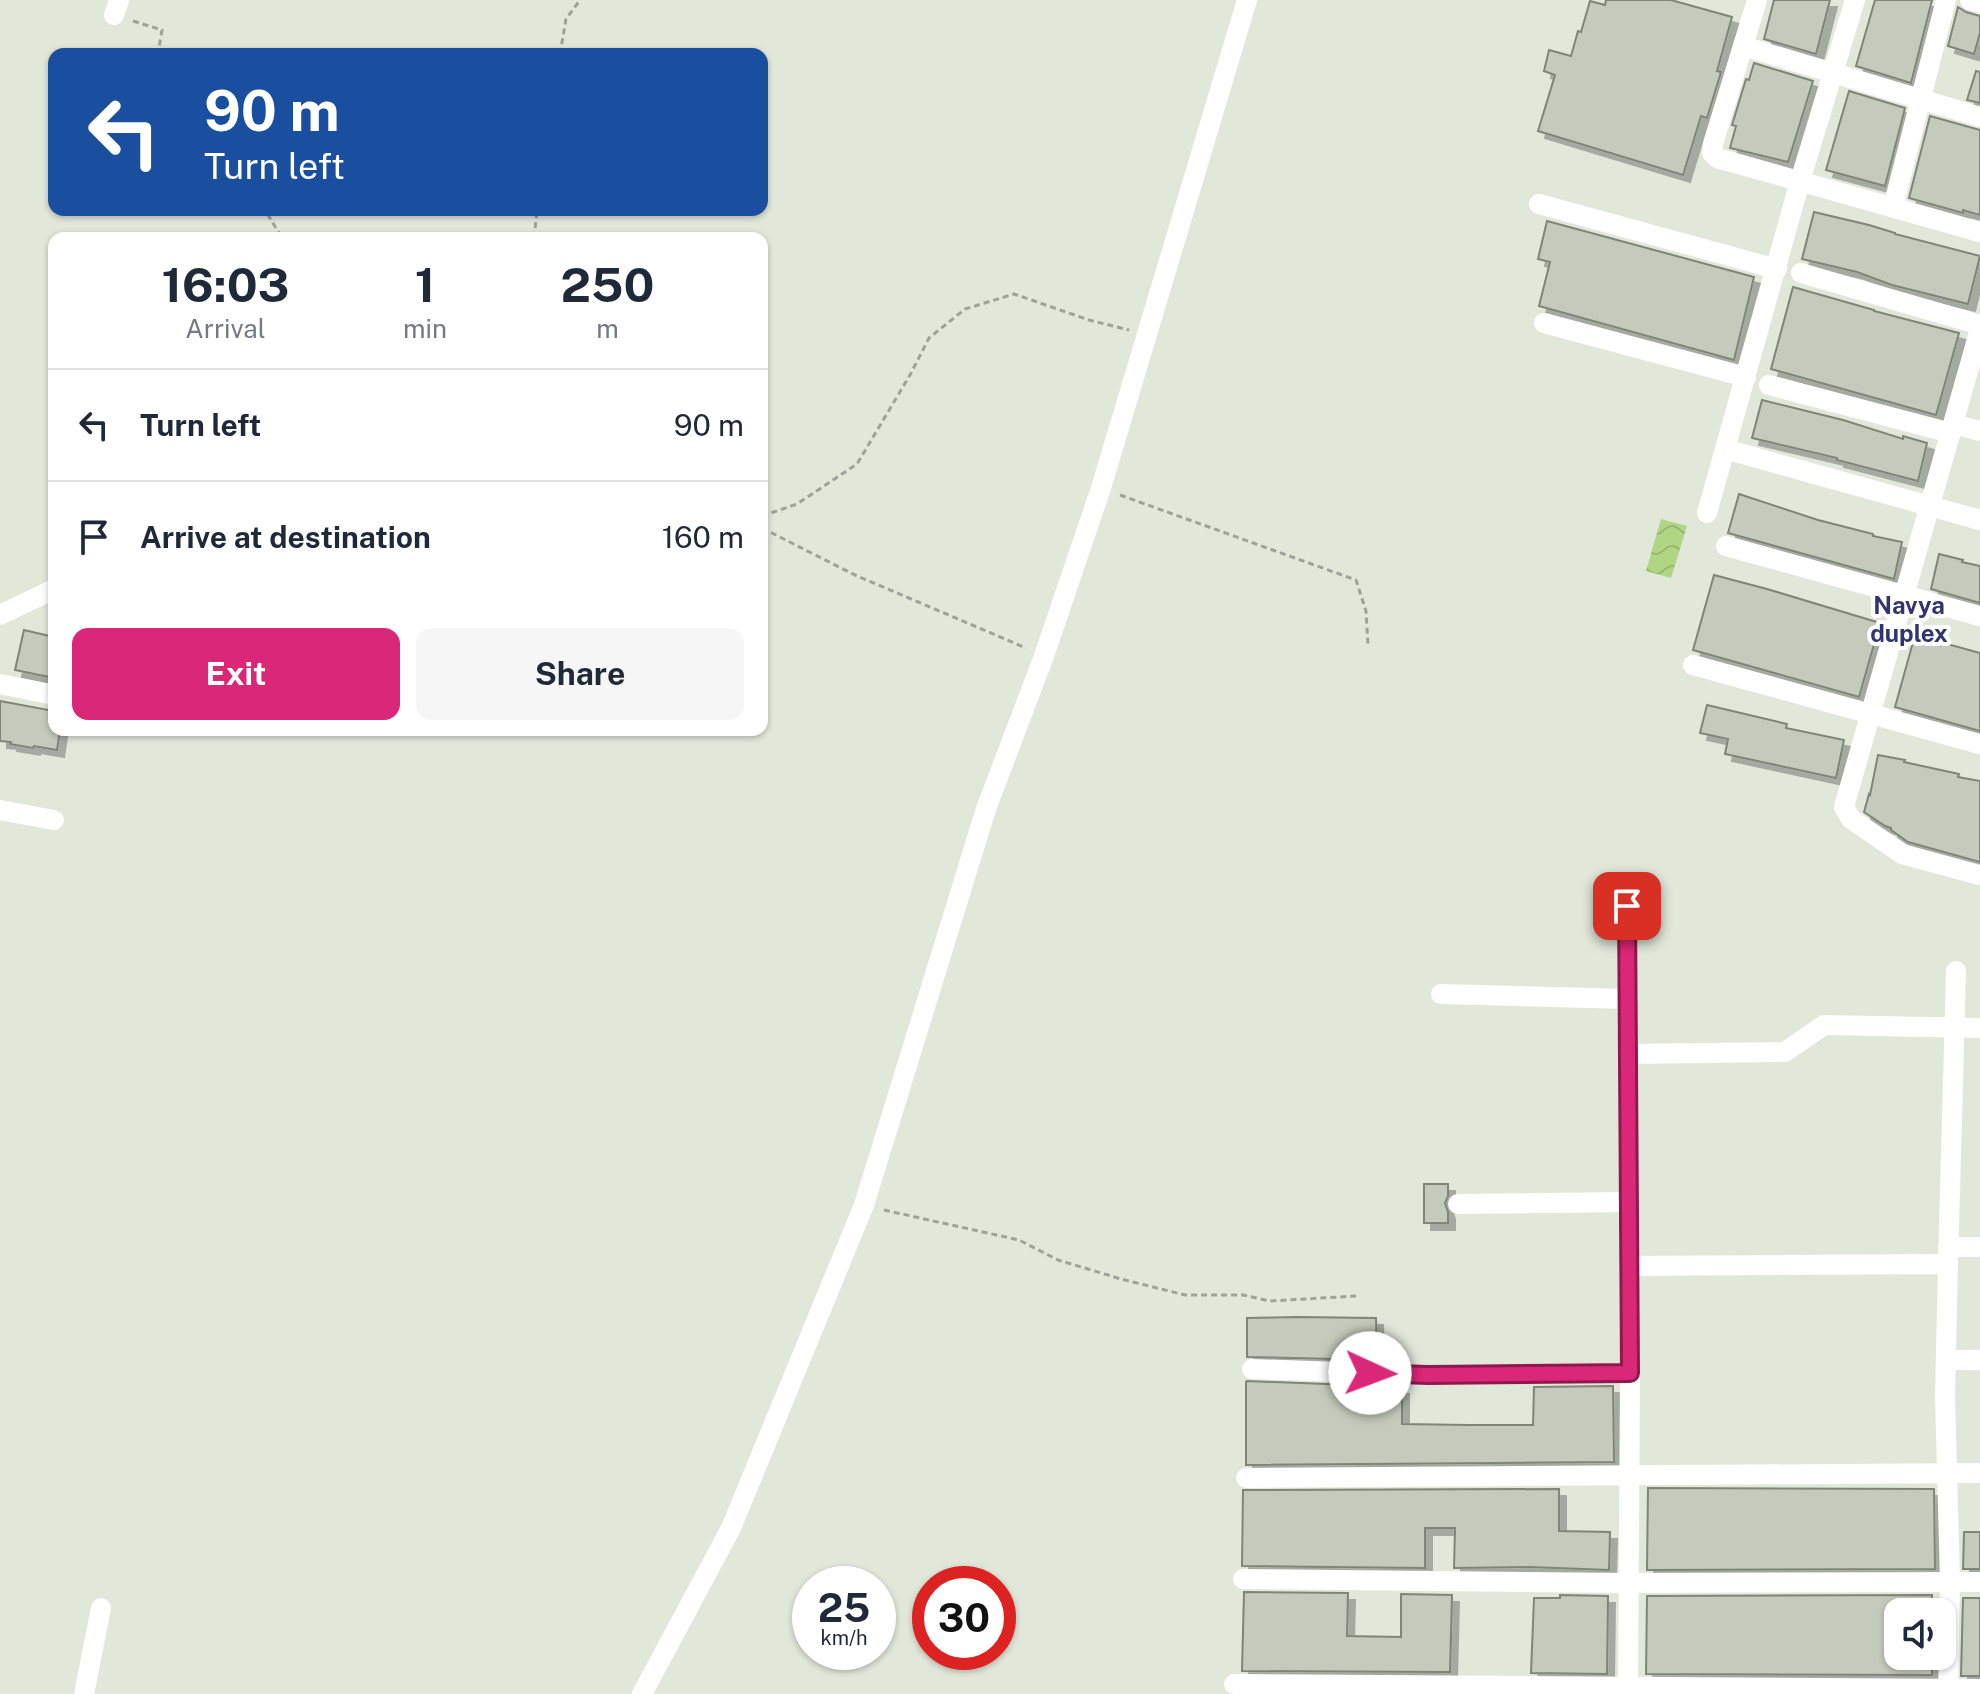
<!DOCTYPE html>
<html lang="en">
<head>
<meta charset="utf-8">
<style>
  body { margin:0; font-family:"Public Sans",sans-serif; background:#f6f6f7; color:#1f2937; height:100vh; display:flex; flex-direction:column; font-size:30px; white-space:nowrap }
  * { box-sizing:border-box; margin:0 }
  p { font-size:26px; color:#747a83 }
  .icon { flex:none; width:44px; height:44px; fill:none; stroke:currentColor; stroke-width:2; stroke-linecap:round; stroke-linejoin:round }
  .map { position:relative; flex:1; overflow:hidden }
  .details { position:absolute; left:48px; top:232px; width:720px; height:504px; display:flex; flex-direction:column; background:#fff; border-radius:16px; box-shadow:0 2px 6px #0004 }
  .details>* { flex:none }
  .top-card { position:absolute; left:48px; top:48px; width:720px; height:168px; border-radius:16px; box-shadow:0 2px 6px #0004; background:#1a4fa0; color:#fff; overflow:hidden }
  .controls { position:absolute; left:1884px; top:1598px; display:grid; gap:16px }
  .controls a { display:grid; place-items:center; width:72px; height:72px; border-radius:16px; background:#fff; box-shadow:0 2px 6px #0004; font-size:40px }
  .speed { position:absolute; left:792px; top:1566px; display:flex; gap:16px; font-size:40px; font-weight:700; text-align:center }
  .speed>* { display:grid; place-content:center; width:104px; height:104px; border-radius:50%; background:#fff; box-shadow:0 2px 6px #0004; line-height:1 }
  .speed small { font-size:20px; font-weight:400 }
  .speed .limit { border:12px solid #d22; background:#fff; color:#111 }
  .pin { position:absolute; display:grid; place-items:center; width:68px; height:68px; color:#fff; margin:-34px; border-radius:16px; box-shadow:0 4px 12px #0006 }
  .me { position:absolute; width:88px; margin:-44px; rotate:92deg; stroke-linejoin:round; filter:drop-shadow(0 0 6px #0008) }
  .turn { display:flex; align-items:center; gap:28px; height:168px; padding:0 24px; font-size:36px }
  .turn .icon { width:104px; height:104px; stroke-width:2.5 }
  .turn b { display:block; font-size:56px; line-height:68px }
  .eta { display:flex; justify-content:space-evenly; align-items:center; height:136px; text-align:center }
  .eta b { font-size:48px; font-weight:700; line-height:56px }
  .action { display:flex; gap:16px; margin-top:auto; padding:16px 24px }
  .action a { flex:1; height:92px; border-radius:16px; background:#db2777; color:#fff; font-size:32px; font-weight:700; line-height:92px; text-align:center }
  .action a+a { background:#f6f6f7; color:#1f2937 }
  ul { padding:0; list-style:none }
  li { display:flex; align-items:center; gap:24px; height:112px; padding:0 24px; border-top:2px solid #e0e1e3 }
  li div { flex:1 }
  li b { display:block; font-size:30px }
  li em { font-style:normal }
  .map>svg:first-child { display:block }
  .water { fill:url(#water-waves) }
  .building { fill:#c4cbbc; stroke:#7f8578; stroke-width:2; filter:url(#shadow) }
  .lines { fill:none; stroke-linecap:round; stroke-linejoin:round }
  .path { stroke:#9da398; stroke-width:3; stroke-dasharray:6 4; stroke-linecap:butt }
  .minor { stroke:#fff; stroke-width:20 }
  .route-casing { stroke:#8e194d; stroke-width:20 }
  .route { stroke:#db2777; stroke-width:14 }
  .labels { text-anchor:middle; stroke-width:8; stroke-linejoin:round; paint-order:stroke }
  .neighbourhood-label { font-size:24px; font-weight:bold; fill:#32346f; stroke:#fff }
</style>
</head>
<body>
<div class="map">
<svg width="1980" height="1694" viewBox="0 0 1980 1694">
  <defs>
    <pattern id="water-waves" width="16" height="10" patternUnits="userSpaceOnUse" patternTransform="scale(2)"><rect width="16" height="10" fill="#b1d683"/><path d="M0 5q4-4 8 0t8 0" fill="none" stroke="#98b871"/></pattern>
    <filter id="shadow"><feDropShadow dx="7" dy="7" stdDeviation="0" flood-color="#0004"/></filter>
  </defs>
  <rect width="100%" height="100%" fill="#e1e8da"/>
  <polygon class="water" points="1661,519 1687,526 1671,578 1646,571"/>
  <g class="building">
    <polygon points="1606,0 1671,0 1732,17 1717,71 1721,72 1707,118 1701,116 1683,175 1538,131 1555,75 1544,71 1549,50 1571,56 1578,31 1581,32 1590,1 1605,5"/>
    <polygon points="1774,0 1830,0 1816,54 1764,39"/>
    <polygon points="1875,0 1932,0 1911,83 1856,66"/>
    <polygon points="1958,7 1966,12 1980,16 1980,33 1974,54 1948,46"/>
    <polygon points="1754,63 1813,81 1788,162 1730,148 1736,126 1732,125 1746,79 1749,80"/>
    <polygon points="1976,71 1980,72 1980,103 1967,100"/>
    <polygon points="1849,91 1905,108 1885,186 1826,170"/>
    <polygon points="1930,116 1980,130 1980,215 1963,210 1963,213 1909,198"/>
    <polygon points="1814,212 1869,225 1895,233 1895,234 1980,256 1968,304 1892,285 1857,272 1802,259"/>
    <polygon points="1547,221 1754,277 1734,360 1539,306 1550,262 1538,259"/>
    <polygon points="1793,287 1874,310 1874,311 1959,333 1936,415 1771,369"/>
    <polygon points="1762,400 1843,420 1903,439 1903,436 1927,443 1918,481 1837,460 1837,458 1752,438"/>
    <polygon points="1739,494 1818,520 1873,534 1873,536 1902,542 1894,579 1728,533"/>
    <polygon points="1939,554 1963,560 1962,562 1980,566 1980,603 1931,589"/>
    <polygon points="1714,575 1767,589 1880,623 1859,697 1693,650"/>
    <polygon points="24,630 54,637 54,678 15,670"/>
    <polygon points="1915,635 1980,653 1980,731 1895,707"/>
    <polygon points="0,701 54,711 54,730 60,730 57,750 34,746 33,748 10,744 11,742 0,741"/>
    <polygon points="1707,705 1787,724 1786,728 1844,740 1836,778 1725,754 1728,739 1700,733"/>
    <polygon points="1878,755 1905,760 1904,762 1959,774 1958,777 1980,781 1980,862 1908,842 1891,830 1891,828 1885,826 1864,812 1869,794 1870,795"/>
    <polygon points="1424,1184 1448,1184 1448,1196 1445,1203 1448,1212 1448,1223 1424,1223"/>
    <polygon points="1297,1317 1376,1318 1377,1360 1247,1357 1247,1318"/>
    <polygon points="1247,1381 1402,1387 1402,1424 1469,1425 1533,1425 1534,1387 1613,1386 1614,1462 1246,1465 1246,1382"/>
    <polygon points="1648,1488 1934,1489 1935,1569 1647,1570"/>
    <polygon points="1559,1489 1559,1531 1610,1532 1609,1570 1530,1567 1454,1568 1455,1528 1425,1528 1425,1568 1242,1566 1243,1490"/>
    <polygon points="1964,1532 1980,1532 1980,1569 1963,1569"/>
    <polygon points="1244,1592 1348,1593 1347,1636 1401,1637 1401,1594 1452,1595 1450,1672 1242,1671"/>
    <polygon points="1560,1595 1608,1596 1607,1674 1531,1673 1534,1598 1560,1598"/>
    <polygon points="1932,1595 1932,1612 1898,1612 1898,1656 1932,1656 1932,1675 1646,1674 1647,1596"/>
    <polygon points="1963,1598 1980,1598 1980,1676 1961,1676"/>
  </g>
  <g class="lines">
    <g class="path">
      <polyline points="133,21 162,30 158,54"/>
      <polyline points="560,54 566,19 580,0"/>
      <polyline points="172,210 173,212 198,210"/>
      <polyline points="260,210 265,210 282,238"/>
      <polyline points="534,238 537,210"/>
      <polyline points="1120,495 1356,580 1366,611 1368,645"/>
      <polyline points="762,516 797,504 857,464 910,375 929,338 965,309 1014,294 1089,320 1129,330"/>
      <polyline points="762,528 855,575 1026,648"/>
      <polyline points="884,1210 1019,1240 1058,1260 1121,1279 1185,1295 1243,1295 1270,1301 1356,1296"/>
    </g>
    <g class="minor">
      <polyline points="1757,0 1713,144 1712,153 1717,158 1980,232"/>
      <polyline points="1970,0 1980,3"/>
      <polyline points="114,15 119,0"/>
      <polyline points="1743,46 1980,117"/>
      <polyline points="1539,204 1777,269"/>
      <polyline points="1893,207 1946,0"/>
      <polyline points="1801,273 1980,325"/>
      <polyline points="1544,323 1746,377"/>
      <polyline points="1980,329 1844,807 1851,819 1902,854 1980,875"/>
      <polyline points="1769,385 1951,433"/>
      <polyline points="1954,424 1980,431"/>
      <polyline points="1725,449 1980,520"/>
      <polyline points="1707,513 1800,181 1855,0"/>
      <polyline points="1726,546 1980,616"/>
      <polyline points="0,615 54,589"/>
      <polyline points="1693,665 1980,744"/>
      <polyline points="0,684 54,695"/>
      <polyline points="0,810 54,820"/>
      <polyline points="1627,906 1630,1373"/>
      <polyline points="1441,994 1628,999"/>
      <polyline points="1628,1054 1785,1052 1824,1025 1980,1028"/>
      <polyline points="1458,1204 1629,1202"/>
      <polyline points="1948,1247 1980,1247"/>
      <polyline points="1948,1264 1956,971"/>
      <polyline points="1630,1266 1948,1264 1945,1396 1950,1581 1948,1694"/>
      <polyline points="1946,1360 1980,1360"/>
      <polyline points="1252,1369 1428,1375 1630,1373 1628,1694"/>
      <polyline points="1246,1478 1980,1473"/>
      <polyline points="1243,1579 1630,1583 1980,1582"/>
      <polyline points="1234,1684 1980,1689"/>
      <polyline points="84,1694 101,1608"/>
      <polyline points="642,1694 731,1528 864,1205 986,809 1044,656 1101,488 1247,0"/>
    </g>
  </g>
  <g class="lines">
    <defs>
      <polyline id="route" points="1370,1373 1428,1375 1630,1373 1627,906"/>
    </defs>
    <use href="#route" class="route-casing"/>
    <use href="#route" class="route"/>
  </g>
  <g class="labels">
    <g class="neighbourhood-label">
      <text x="1909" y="614">Navya<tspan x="1909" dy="28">duplex</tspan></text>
    </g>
  </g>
</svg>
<div class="controls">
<a><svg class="icon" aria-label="sound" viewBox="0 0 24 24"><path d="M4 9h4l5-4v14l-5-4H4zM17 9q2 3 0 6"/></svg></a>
</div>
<div class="speed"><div>25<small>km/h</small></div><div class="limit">30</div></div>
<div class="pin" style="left:1627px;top:906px;background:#d93025"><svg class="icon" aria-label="arrive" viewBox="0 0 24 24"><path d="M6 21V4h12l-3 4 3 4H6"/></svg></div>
<svg class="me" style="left:1370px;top:1373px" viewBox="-20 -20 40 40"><circle r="19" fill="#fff"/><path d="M0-13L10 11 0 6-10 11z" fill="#db2777"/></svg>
<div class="top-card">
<div class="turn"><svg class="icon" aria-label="left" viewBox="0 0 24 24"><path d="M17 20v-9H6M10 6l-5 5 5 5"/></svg><div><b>90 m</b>Turn left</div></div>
</div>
<section class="details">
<div class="eta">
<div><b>16:03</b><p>Arrival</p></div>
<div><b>1</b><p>min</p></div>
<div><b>250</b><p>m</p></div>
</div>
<ul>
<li><svg class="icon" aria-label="left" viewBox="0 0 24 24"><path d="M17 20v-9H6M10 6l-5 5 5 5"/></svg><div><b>Turn left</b></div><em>90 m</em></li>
<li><svg class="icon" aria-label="arrive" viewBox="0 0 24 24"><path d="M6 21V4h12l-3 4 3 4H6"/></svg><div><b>Arrive at destination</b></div><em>160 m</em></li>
</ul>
<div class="action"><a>Exit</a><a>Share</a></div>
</section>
</div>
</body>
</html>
